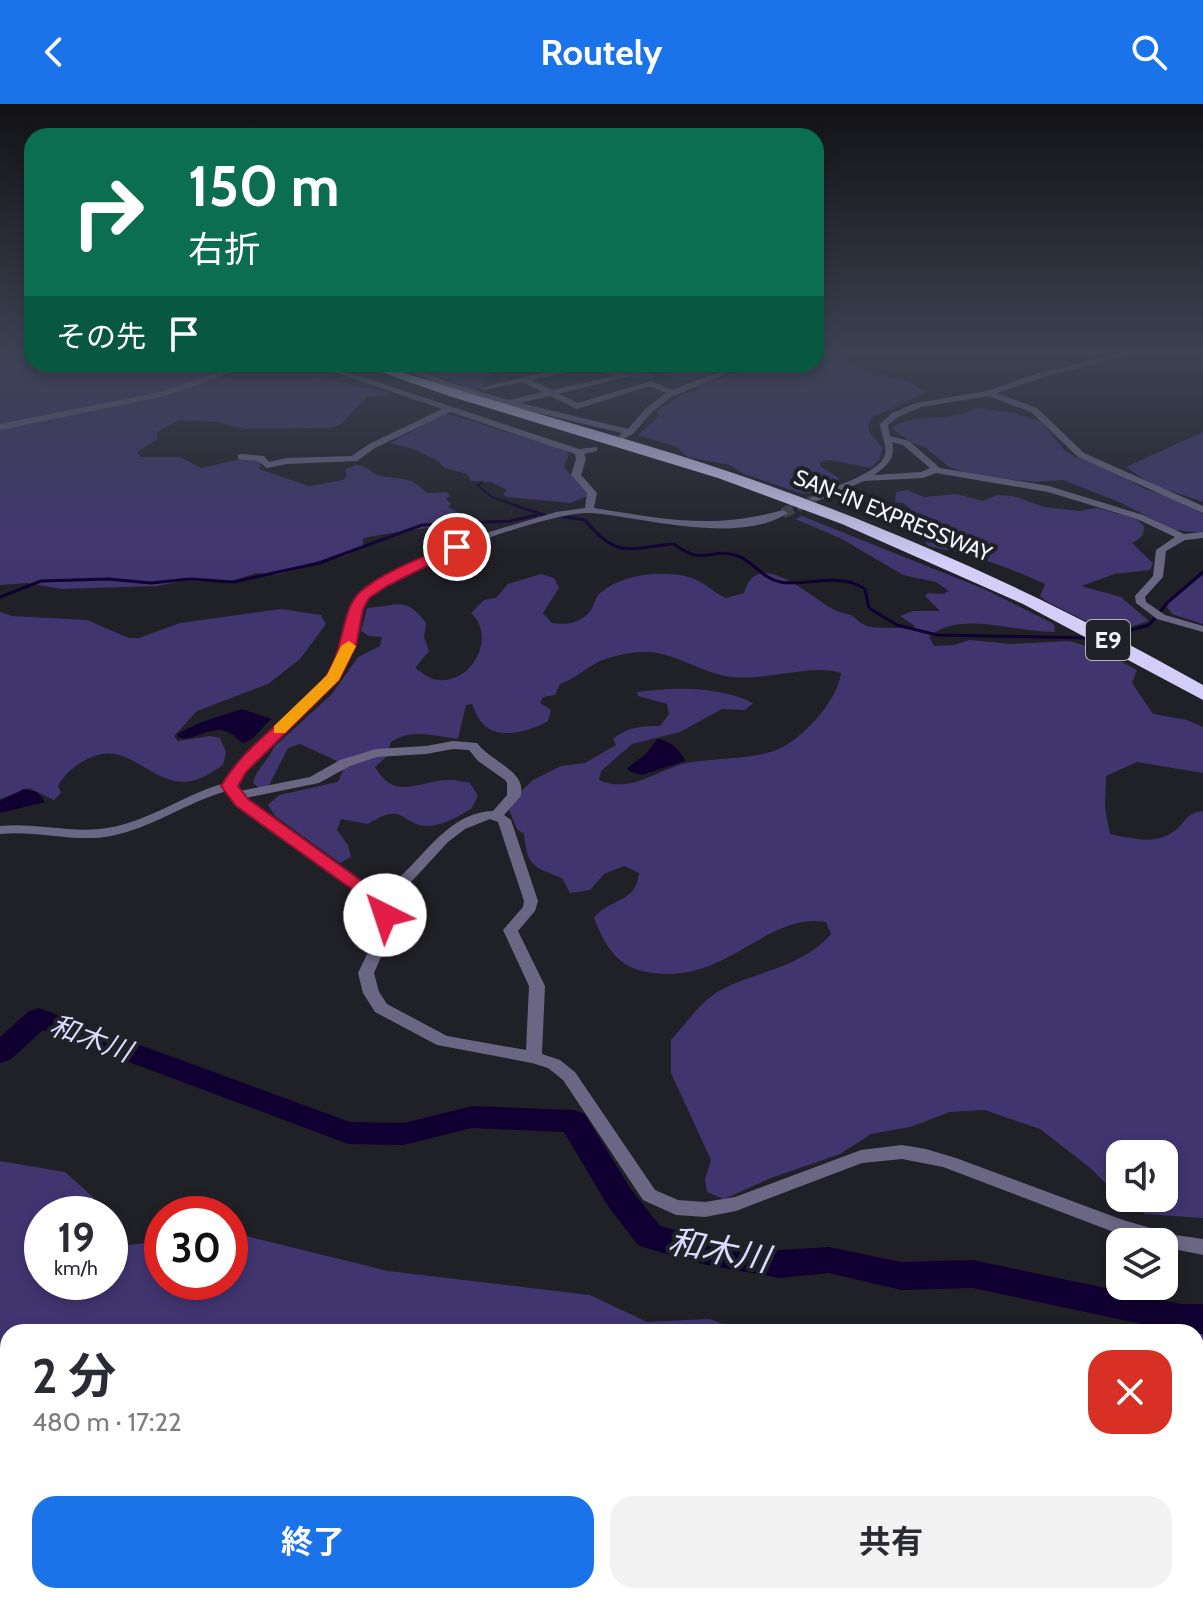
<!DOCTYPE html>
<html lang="ja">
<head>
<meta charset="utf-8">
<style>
  body { margin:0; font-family:Cabin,"Noto Sans JP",sans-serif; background:#f2f2f3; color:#2b2b33; height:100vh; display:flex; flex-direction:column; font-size:30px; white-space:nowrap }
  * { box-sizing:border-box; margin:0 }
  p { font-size:26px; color:#7c7c81 }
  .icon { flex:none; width:44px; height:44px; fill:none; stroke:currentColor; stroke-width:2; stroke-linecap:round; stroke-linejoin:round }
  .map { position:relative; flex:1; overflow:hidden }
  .sheet { position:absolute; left:0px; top:1220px; width:1204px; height:280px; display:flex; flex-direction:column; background:#fff; border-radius:24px 24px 0 0; box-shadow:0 4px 12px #0003 }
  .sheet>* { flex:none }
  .top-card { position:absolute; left:24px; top:24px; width:800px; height:244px; border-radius:24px; box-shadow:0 4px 12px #0003; background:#0b6e4f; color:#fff; overflow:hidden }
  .controls { position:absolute; left:1106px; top:1036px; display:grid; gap:16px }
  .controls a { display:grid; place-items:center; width:72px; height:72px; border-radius:16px; background:#fff; box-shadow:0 4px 12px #0003; font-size:40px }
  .speed { position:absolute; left:24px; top:1092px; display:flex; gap:16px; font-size:40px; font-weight:700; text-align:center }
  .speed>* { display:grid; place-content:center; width:104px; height:104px; border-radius:50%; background:#fff; box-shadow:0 4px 12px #0003; line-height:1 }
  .speed small { font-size:20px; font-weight:400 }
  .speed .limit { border:12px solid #d22; background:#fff; color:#111 }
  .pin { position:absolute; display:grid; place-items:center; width:68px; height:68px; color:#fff; margin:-34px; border:4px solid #fff; border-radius:50%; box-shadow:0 2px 8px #0007 }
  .me { position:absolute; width:88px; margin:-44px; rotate:319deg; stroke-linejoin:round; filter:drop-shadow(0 0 6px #0008) }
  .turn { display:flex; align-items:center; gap:28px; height:168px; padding:0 32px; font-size:36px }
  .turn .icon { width:104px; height:104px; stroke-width:2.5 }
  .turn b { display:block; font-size:56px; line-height:68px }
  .then { display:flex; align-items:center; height:76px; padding:0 32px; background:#0003; gap:16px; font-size:30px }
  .round { display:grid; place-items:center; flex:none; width:84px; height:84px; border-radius:24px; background:#f2f2f3 }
  .headline { display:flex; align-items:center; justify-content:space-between; height:136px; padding:0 32px }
  h1 { font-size:48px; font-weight:700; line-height:60px }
  .button { display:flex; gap:16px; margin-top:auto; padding:16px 32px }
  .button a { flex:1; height:92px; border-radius:24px; background:#1a73e8; color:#fff; font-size:32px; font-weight:700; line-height:92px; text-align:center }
  .button a+a { background:#f2f2f3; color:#2b2b33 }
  header { display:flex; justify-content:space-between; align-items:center; height:104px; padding:0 32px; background:#1a73e8; color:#fff; font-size:36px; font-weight:700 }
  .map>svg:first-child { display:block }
  .green { fill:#413570 }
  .water { fill:#100031 }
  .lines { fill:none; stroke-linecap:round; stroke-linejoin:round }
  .stream-far1 { stroke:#100031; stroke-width:2 }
  .stream { stroke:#100031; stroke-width:3 }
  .river { fill:#100031; fill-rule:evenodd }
  .minor-tunnel-far1 { stroke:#404047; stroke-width:9; stroke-dasharray:9 4; stroke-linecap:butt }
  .minor-tunnel { stroke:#404047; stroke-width:11; stroke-dasharray:11 5; stroke-linecap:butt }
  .minor { fill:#6a6683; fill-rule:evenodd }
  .motorway { fill:#d3cdf8; fill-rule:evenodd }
  .route { fill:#e11d48; stroke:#92132f; stroke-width:2 }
  .slow { fill:#f59e0b }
  .labels { text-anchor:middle; stroke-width:8; stroke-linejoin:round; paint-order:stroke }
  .far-street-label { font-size:22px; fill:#f5f4fa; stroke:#202027 }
  .shield { fill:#202027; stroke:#b5b4bb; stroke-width:2 }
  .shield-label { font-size:24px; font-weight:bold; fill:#f5f4fa }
  .water-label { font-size:28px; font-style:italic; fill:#ddd9ff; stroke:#202027 }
  .near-water-label { font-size:34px; font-style:italic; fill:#ddd9ff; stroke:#202027 }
</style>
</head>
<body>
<header><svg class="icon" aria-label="back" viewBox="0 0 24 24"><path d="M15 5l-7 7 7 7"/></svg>Routely<svg class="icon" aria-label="search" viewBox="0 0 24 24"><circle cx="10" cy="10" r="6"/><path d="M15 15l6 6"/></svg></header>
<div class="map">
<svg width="1203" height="1500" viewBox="0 0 1203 1500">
  <rect width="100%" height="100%" fill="#202027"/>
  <g class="green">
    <path d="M0,249L32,250V260H231L208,269L210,274L322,275L386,288L393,291L367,293L341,320L331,324L245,325L217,318L179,316L157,328V335L137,348L141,353H180L201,364L245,354L261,358L259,365L309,382L343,376L347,372L345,366C364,353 367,369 381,372C405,376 410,372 427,389L447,388L450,392L446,395L451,400L448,403L459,409L447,420C420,426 392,428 363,434V442L347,451L277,471L257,469L228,478L183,477L157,482L61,485L27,479L0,481Z"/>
    <path d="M816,249C847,249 849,263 874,269C894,274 909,275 926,289L873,313L868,321L870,329L883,344L879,356L871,364L830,356L820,358V362L840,375L821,386L807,390L797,388L744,370L730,361L687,353L677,343L638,331L660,311L656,307L684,289L698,286V282L762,260H816Z"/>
    <polygon points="405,260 527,260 488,272 482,283 474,286"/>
    <path d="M585,260H735C716,265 694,282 674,275C663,272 658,266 645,263L639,266L655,273L646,276Z"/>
    <path d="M976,304L1014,309L1042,318L1064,346L1075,353L1107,364L1145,385L1177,395L1203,410V429L1174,426L1119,398L1063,376L1034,378L977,372L949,363L925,343L912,339L892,324C913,307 950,320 976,304Z"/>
    <path d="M446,309L565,346L569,350L564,362C570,374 584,380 588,392L570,399L507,393L503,391L507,386L491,378L471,377L467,370L445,364L437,356L413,345L390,339Z"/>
    <polygon points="1203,328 1203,398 1151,380 1126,363"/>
    <path d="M907,386L924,393L956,390L983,397L997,391L1013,392L1044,403L1079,407L1097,404L1137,415L1144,422C1144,432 1141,434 1132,439L1153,459L1150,466L1115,470L1081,482L1121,493L1149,517L1110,529L1048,498L1040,492L1045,480C1007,462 969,450 928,442L924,435L926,424L908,420L903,411L911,405L903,399L895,398L896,388Z"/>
    <path d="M802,412L984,485L1054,520L1055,528C1017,529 959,505 929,533L934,542L954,541L969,536L1013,540L1069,537L1097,545L1137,566L1132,579L1153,610L1187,616L1203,623V669L1137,658L1106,672L1105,704L1110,730C1134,735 1159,742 1178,724C1188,714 1188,709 1203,707V1114L1145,1110L1121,1094H1164V1050H1120V1093L1089,1063L1040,1025L985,1006L950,1008L910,1023L871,1030L840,1050L771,1074L724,1095L707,1088L705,1075L711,1056L671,969V936C685,921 701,897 719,887C758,866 800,865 831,830L826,818C767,808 728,879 653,869C618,865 606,844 594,814C611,793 636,800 639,769L624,762L604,770L590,786L570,789L562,774C533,763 527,762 524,730L517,725L509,706L520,688L533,676L561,662L585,659L616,641L613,635C626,623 643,622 660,622L669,610L667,600L638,592L637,588C675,583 718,582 753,599L745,606L722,605L680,628L632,640L601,667L599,676C633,691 659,663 692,658C718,654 744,655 771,648C799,640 838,597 841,569C814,559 766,577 732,573C704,570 679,551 651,548C636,547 609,552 596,559C583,566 575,575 560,580L555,591L543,593L540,599L551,606L548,617C530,628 496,637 481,618C477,613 475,606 472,600L466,601L458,635C433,632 412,624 391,638L387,652L375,663C396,699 421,675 451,676C457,676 464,678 470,679L478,692L471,705C459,712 442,722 428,722C400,722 406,696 368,720L341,715L337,726L348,741L351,753L340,759L275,712L268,701L279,691L338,678L344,664L337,657L300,640L288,644L269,681L259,684L253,679C257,663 268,658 274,643L332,590L358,553L380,542L382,533L369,532L361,527L367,504C398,502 405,491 426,519L424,533L429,547L415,564C422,569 429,575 438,576C472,580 497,533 471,509L484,496L496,494L508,480L541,470L554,474L559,484L543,509L552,519C567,521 580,520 591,506C594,501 595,494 599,490C622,470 660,466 689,473C704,477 712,488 726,494L744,489C757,440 814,496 833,505C838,508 845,509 851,511C856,514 861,520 867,522C877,525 899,523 911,525L915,522L900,512L913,507H940L925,492L928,489L943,490L949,487L936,478L903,471L842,435L795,415Z"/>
    <polygon points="1203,471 1203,520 1172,510 1167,503 1169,498"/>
    <path d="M281,505L321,511L326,520L300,555L268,580L197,607L174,632L178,637L210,632L220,634L226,648L223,661C211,669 198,678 183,678C157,677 139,655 115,650C94,646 67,664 58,682L61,689L54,696L29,684L0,695V508L12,512L87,516L129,534H139L180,519Z"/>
    <polygon points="0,1057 65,1068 93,1093 91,1110 42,1110 42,1178 110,1178 110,1136 128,1141 162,1137 162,1178 230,1178 230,1128 388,1167 590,1191 647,1218 709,1215 746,1228 8,1228 8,1492 1196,1492 1196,1230 1203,1229 1203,1500 0,1500"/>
  </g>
  <g class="water">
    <path d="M242,605L272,615C260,623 257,635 243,639C237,636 234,630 228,628C210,620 194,639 178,633L177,630L202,618Z"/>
    <path d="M657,635C668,635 681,646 685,657L642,671L629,667L627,664L646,650Z"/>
    <polygon points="24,685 37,688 45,698 0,709 0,697"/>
  </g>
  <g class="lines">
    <polyline class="stream-far1" points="482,378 478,382 492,393 520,403"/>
    <g class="stream">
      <polyline points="514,401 544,411"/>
      <path d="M560,412L585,416C618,456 628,444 674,440C706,464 710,442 738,452C754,458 763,475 780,478C810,483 837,467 865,485L869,504L897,521L937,531L1092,534"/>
      <polyline points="0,493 41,477 108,475 151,479 190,475 233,478 319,459 422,421 510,417 537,411"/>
      <polyline points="1109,532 1149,521 1167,499 1203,468"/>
    </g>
    <polygon class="river" points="39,904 350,1018 404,1019 472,1002 573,1006 584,1009 630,1084 660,1122 707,1135 780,1146 829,1143 901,1158 973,1156 1181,1200 1203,1200 1203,1230 1179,1228 973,1184 901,1186 829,1169 780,1174 707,1161 649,1145 638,1141 608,1102 564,1028 472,1024 404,1041 348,1040 43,926 10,956 0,959 0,933 29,907"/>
    <polyline class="minor-tunnel-far1" points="797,403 814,395"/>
    <polyline class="minor-tunnel" points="783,409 801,401"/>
    <g class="minor">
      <path d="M1121,249H1134L1041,274L997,289L1037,304L1084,349L1203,402V409L1078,353L1031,308L988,292L921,303L898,313L888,321L890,332L909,337L940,364L1049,382L1143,411L1184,430L1203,428V434L1185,436L1166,447L1163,473L1145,493L1146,498L1165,511L1203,522V528L1157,515L1136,499L1135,492L1153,472L1156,446L1175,433L1137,415L1048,388L936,369L923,374L864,377L817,397L809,395C825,384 879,371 885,351C887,341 881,330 880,320L892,309L916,299L987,287L1035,270ZM892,338L903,341L930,364L921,368L874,371C887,362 896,354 892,338Z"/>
      <polygon points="242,260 254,260 165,292 0,326 0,320 160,288"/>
      <path d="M311,260H323L579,345L597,343V347L584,350L586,355L581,371L597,389L594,404C663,415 714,426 783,406L788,409C739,441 646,414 592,409C551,406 409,460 377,486C355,503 363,524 353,546C349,555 344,565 339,573C332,584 319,594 309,603C288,624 266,646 245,667L237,682L240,687L310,673L340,656L376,645L426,642L453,637L477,639C487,653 516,665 520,679C522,683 521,688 521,692L504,711L511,716L538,797L535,807L518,827L545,882L542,950L560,956L575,968L655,1086L678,1096L705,1098L735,1093L861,1046L902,1041L926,1045L956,1054L1123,1116L1175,1131L1203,1135V1151L1164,1143V1138H1143L1119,1130L943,1063L902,1055L862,1059L736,1107L705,1113L676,1111L643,1096L563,976L548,964L532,959L437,941L375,908L363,889L358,869L380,823L372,800L237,702L227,687C187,698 152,724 111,732C75,739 37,726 0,730V722C36,718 72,730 107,724C148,718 185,690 225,679L234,662L328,571L343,542L353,499L370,481L428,451L473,433L556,408L585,404L587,389L571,371L576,355L575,350L450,308L375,344L357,357L287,360L267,364L258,357L238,355V351L241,350L264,352L269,358L287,354L352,352L369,340L442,305ZM453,645L469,646L478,657L505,676L507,679V691L493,707C453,708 429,745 403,770C395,777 387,784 379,791L245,694L319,679L350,662L377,653L426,650ZM490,715L498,718L524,797L523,803L503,826L529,882L526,946L447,932L387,900L379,888L374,869L394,823L387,799L413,776L448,738L465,725Z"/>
      <path d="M394,260H405L451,279L509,296L543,288L522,278L484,286L480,284L577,260H590L629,272L559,290L578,299L651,277L672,286L739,260H750L671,293L652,308L633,330L623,335L619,332L622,329L505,301L445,283ZM586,264L615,272L552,286L531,276ZM650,282L666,289L646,304L628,325L520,299L550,292L577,305Z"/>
    </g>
    <path class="motorway" d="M358,260H378C495,300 616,329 733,369C897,425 1053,496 1203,581V596L1023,500L842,420L718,374L449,292Z"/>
  </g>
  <linearGradient id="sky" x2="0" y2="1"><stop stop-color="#121215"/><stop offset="0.54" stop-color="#3c4252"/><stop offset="1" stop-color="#3c4252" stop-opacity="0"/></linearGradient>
  <rect width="1203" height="459" fill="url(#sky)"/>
  <path class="route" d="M453,440L464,443L387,482L369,494L363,505L356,542L339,576L246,668L238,682L248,695L385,794L395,811L385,817L378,816L371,801L356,788L236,702L221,682C247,637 295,612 326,572C344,548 341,505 360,488C385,466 423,454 453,440Z"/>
  <polygon class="slow" points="349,537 356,542 339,576 285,629 274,629 274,622 327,571 341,542"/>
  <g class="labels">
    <g class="far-street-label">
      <text transform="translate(893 411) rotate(22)" y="8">SAN-IN EXPRESSWAY</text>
    </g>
    <rect class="shield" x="1086" y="516" width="44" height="40" rx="6"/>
    <g class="shield-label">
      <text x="1108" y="544">E9</text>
    </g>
    <g class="water-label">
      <text transform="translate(91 934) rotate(20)" y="10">和木川</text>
    </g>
    <g class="near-water-label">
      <text transform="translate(719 1146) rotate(11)" y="12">和木川</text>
    </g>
  </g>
</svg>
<div class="controls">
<a><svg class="icon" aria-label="sound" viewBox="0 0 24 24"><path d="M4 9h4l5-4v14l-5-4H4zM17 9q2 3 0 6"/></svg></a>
<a><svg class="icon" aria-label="layers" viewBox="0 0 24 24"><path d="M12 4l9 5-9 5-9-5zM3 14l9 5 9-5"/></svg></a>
</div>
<div class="speed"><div>19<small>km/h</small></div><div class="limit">30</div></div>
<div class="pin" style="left:457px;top:443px;background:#d93025"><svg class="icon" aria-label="arrive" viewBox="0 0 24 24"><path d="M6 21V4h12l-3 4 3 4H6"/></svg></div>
<svg class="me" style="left:385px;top:811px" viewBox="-20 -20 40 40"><circle r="19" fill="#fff"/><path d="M0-13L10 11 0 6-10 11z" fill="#e11d48"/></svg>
<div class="top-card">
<div class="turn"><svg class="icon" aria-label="right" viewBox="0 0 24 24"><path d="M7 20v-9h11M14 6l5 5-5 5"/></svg><div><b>150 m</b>右折</div></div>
<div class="then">その先<svg class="icon" aria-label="arrive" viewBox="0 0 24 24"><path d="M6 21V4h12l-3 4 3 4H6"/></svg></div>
</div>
<section class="sheet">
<div class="headline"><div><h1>2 分</h1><p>480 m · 17:22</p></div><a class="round" style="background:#d93025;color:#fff"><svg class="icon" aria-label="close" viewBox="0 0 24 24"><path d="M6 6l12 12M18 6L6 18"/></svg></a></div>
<div class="button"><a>終了</a><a>共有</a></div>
</section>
</div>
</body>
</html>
